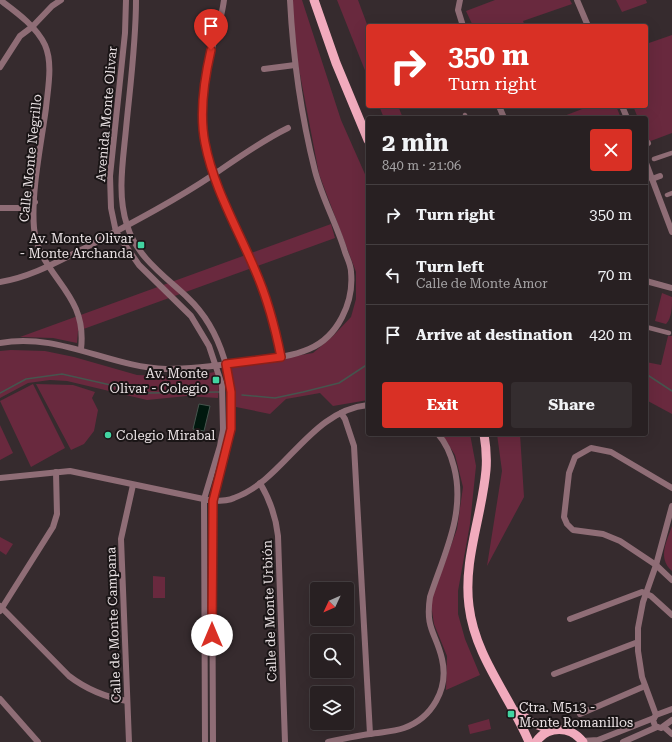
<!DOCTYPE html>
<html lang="en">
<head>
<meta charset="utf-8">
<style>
  body { margin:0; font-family:"Roboto Serif",serif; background:#342d2f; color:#f1f3f6; height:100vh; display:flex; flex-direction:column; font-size:15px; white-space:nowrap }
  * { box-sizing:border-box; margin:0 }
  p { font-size:13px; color:#a5a3a5 }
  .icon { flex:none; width:22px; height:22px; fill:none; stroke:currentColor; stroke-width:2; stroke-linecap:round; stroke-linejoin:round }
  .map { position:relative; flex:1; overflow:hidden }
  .drawer { position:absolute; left:366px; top:116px; width:282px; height:320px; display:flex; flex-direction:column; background:#282022; border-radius:4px; box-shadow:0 4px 16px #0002,0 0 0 1px #443e40 }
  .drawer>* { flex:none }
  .banner { position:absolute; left:366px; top:24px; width:282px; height:84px; border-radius:4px; box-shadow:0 4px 16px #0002,0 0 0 1px #443e40; background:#d93025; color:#fff; overflow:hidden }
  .needle { width:26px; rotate:226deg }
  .tools { position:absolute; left:310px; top:582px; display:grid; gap:8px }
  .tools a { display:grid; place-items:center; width:44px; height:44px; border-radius:4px; background:#282022; box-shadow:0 4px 16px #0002,0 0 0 1px #443e40; font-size:20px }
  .pin { position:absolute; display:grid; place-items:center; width:34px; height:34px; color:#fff; margin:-41px -17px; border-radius:50% 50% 50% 0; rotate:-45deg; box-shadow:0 0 4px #0007 }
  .pin .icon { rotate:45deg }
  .me { position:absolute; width:44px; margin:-22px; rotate:0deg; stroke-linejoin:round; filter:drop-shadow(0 0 3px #0008) }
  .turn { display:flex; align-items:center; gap:14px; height:84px; padding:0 16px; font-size:18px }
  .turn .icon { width:52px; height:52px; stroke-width:2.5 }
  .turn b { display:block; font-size:28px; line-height:34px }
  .round { display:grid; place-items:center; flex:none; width:42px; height:42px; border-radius:4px; background:#342d2f }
  .head { display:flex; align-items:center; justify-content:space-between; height:68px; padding:0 16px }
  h1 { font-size:24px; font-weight:700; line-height:30px }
  .primary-button { display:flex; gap:8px; margin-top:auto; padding:8px 16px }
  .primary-button a { flex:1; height:46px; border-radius:4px; background:#d93025; color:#fff; font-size:16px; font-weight:700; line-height:46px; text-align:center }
  .primary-button a+a { background:#342d2f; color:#f1f3f6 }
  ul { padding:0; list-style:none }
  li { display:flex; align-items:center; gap:12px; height:60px; padding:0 16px; border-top:1px solid #443e40 }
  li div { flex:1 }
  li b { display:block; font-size:15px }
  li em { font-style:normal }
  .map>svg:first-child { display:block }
  .green { fill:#69293e }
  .water { fill:#00180e; stroke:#46554e }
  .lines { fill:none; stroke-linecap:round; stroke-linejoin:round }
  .stream { stroke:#46554e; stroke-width:1.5 }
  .pedestrian { stroke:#8f6d76; stroke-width:4.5 }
  .minor { stroke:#8f6d76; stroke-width:6 }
  .primary { stroke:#f1abbd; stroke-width:9 }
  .route-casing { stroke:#8d1f18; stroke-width:10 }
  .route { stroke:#d93025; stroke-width:7 }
  .poi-dot { fill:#42d4a1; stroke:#1a1516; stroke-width:1.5 }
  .labels { text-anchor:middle; stroke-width:4; stroke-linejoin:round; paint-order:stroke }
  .street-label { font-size:13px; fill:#eae2e4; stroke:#1a1516 }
  .poi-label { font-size:13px; fill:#eae2e4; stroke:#1a1516; text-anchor:end }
</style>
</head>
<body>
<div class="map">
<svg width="672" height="742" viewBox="0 0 672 742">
  <rect width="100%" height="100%" fill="#362b2e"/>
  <g class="green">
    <polygon points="291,0 302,0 341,120 368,181 368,400 333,406 320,393 286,399 270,414 236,407 231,367 313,353 333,336 351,317 356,299 356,272 319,174 298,64"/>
    <polygon points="337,0 358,0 368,27 368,78"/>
    <polygon points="495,0 570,0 572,4 523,21 525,26 473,26 466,11"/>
    <polygon points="616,0 646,0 647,3 622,12"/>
    <polygon points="672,35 672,133 648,142 646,137 646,118 638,118 633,106 646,106 646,44"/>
    <polygon points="379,106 398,106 403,118 384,118"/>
    <polygon points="590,106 616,106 621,118 564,118 564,116"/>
    <polygon points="331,224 335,238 78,331 77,343 53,338 20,337"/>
    <path d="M662,293L672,297C672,306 672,318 666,324L655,321Z"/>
    <polygon points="668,336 672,336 672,414 646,400 646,362 661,365"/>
    <polygon points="11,350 45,351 74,357 137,375 184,377 215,372 219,385 218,398 187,396 147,400 67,381 50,380 28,383 0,398 0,351"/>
    <polygon points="33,384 65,448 31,467 0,401"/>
    <polygon points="36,384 73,385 95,392 92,398 98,410 94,431 84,444 71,450"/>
    <polygon points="0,425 13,453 0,460"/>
    <polygon points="442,434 470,434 476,466 470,524 458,591 458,614 465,639 480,675 446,690 447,656 434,624 432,611 432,598 457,529 463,487 455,455"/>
    <polygon points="497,434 520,434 524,497 487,566 502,471"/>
    <path d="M672,526V571C657,558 667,541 672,526Z"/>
    <polygon points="0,537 13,544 6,555 0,551"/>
    <polygon points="153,576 165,577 165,598 153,598"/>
    <polygon points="489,719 491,729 470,734 468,725"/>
  </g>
  <polygon class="water" points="199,404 210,406 204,431 193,429"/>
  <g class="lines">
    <g class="stream">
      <polyline points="646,374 672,391"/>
      <polyline points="0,393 26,379 62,374 146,393 220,392"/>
      <polyline points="242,395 275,398 303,392 339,383 368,364"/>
    </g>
    <g class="pedestrian">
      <polyline points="465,115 466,118"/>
      <polyline points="654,159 672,153"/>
      <polyline points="667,195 672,193"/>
      <polyline points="646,327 669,333"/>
    </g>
    <g class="minor">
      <path d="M0,0C16,12 36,26 45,45C53,63 48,88 46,108C41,145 31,192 34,228C39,277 88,291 81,349"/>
      <polyline points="126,0 125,33 110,176 111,208 116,232 139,265 191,316 209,346 222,385 223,430 220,446 204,499 205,742"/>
      <path d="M136,0C136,43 130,87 126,129C123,161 117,195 127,225C136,257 166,277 188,298C222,330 236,384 231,429C228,458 215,485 212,514L213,742"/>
      <path d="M224,0C221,25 210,49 206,74C203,96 203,118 205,140C209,185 238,229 255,270C267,297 275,327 281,357"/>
      <polyline points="460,0 458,10 463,26"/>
      <polyline points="577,0 588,26"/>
      <polyline points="0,67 20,36 32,27 52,6 61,0"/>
      <polyline points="264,69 295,65"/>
      <polyline points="499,106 504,118"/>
      <polyline points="622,106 627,118"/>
      <polyline points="646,144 648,143"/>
      <polyline points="646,163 672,232"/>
      <polyline points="652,179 660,176"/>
      <polyline points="0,208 20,208 35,202"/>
      <polyline points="646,281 672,288"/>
      <path d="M0,282C30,277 55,263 81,250C126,226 171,203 213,175C238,158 261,141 288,128"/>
      <path d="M0,343C58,332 109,367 166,369C192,369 216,366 242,362C264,359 288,358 309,349C338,337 354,302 351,272C351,265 347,258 345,252C337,225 322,198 315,171C301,115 293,58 290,0"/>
      <polyline points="341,413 345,419 354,446 370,734"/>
      <path d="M0,478L70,471L213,501C220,501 228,501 234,498C285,480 309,411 368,405"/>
      <path d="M260,483C270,500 276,517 278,536L285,742"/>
      <polyline points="672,488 611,452 591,448 575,457 569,473 564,517 567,524 573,530 603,534 620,541 656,565 672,580"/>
      <path d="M0,606L69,676C86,689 105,697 127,701"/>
      <polyline points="0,611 53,527 57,514 56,472"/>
      <polyline points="570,619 642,592 651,596 672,615"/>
      <polyline points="554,674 638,642"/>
      <polyline points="0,699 38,742"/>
      <polyline points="672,709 656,715 653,720 655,726 661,728 672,720"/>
      <polyline points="580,714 645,686"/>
      <polyline points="656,715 642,677 638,651 638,628 643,602 656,565 672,506"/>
      <polyline points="664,727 672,734"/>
      <polyline points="582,741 598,740 654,718"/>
      <polyline points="129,742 121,539 133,485"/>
      <path d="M328,742C342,739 356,736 370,734C381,732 393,732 404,728C432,718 449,689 442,659C436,633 425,629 430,597C444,554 466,513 454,467C451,455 446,443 438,434"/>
      <polyline points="623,742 657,727"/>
    </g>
    <g class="primary">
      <polyline points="314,0 336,63 368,140"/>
      <path d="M484,434C486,446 487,458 486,470C482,516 463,560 469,606C475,657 510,696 529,742"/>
      <polyline points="518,712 532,723 552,730"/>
      <path d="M536,742C548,725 571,726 583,742"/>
    </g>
  </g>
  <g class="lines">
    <defs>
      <path id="route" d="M211,50C204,80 199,113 205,143C214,189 237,227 255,270C267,297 275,327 281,357L226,364L231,392V429L213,501L212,635"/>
    </defs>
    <use href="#route" class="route-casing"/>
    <use href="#route" class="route"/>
  </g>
  <g class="poi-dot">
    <rect x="137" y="241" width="8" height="8" rx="2"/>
    <rect x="212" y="376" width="8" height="8" rx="2"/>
    <circle cx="108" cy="435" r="4"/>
    <rect x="507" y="710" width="8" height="8" rx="2"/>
  </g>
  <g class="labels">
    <g class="street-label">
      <text transform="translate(106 114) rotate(-85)" y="5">Avenida Monte Olivar</text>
      <text transform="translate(30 158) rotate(-84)" y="5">Calle Monte Negrillo</text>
      <text transform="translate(269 611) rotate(-92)" y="5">Calle de Monte Urbión</text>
      <text transform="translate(113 625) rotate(-92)" y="5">Calle de Monte Campana</text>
    </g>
    <g class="poi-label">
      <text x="133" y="243">Av. Monte Olivar<tspan x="133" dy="15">- Monte Archanda</tspan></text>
      <text x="208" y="378">Av. Monte<tspan x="208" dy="15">Olivar - Colegio</tspan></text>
      <text x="116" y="440" text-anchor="start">Colegio Mirabal</text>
      <text x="519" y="712" text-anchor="start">Ctra. M513 -<tspan x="519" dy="15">Monte Romanillos</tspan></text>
    </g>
  </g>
</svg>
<div class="tools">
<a><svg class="needle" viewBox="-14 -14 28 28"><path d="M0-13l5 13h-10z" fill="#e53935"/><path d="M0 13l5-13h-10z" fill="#a5a3a5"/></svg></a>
<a><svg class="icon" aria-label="search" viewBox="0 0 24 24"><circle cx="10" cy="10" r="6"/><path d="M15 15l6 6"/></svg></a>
<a><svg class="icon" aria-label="layers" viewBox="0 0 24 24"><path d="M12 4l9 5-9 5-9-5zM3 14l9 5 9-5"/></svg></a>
</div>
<div class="pin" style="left:211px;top:50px;background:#d93025"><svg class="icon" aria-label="arrive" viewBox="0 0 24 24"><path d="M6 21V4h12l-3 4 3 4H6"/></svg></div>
<svg class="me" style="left:212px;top:635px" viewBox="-20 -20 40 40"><circle r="19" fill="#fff"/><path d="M0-13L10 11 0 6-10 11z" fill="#d93025"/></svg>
<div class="banner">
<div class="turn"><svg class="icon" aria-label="right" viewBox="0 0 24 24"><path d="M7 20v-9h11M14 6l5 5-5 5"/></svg><div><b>350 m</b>Turn right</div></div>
</div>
<section class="drawer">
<div class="head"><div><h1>2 min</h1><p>840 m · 21:06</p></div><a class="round" style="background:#d93025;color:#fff"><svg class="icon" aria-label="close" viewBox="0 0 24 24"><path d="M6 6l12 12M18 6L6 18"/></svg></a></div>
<ul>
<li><svg class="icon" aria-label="right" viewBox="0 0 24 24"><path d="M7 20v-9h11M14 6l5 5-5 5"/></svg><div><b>Turn right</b></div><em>350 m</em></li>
<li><svg class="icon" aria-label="left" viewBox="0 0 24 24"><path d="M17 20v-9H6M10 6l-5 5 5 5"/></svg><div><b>Turn left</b><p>Calle de Monte Amor</p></div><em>70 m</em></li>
<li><svg class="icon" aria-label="arrive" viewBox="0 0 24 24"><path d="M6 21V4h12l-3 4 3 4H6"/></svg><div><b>Arrive at destination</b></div><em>420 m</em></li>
</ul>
<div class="primary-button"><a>Exit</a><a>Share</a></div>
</section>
</div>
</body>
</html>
